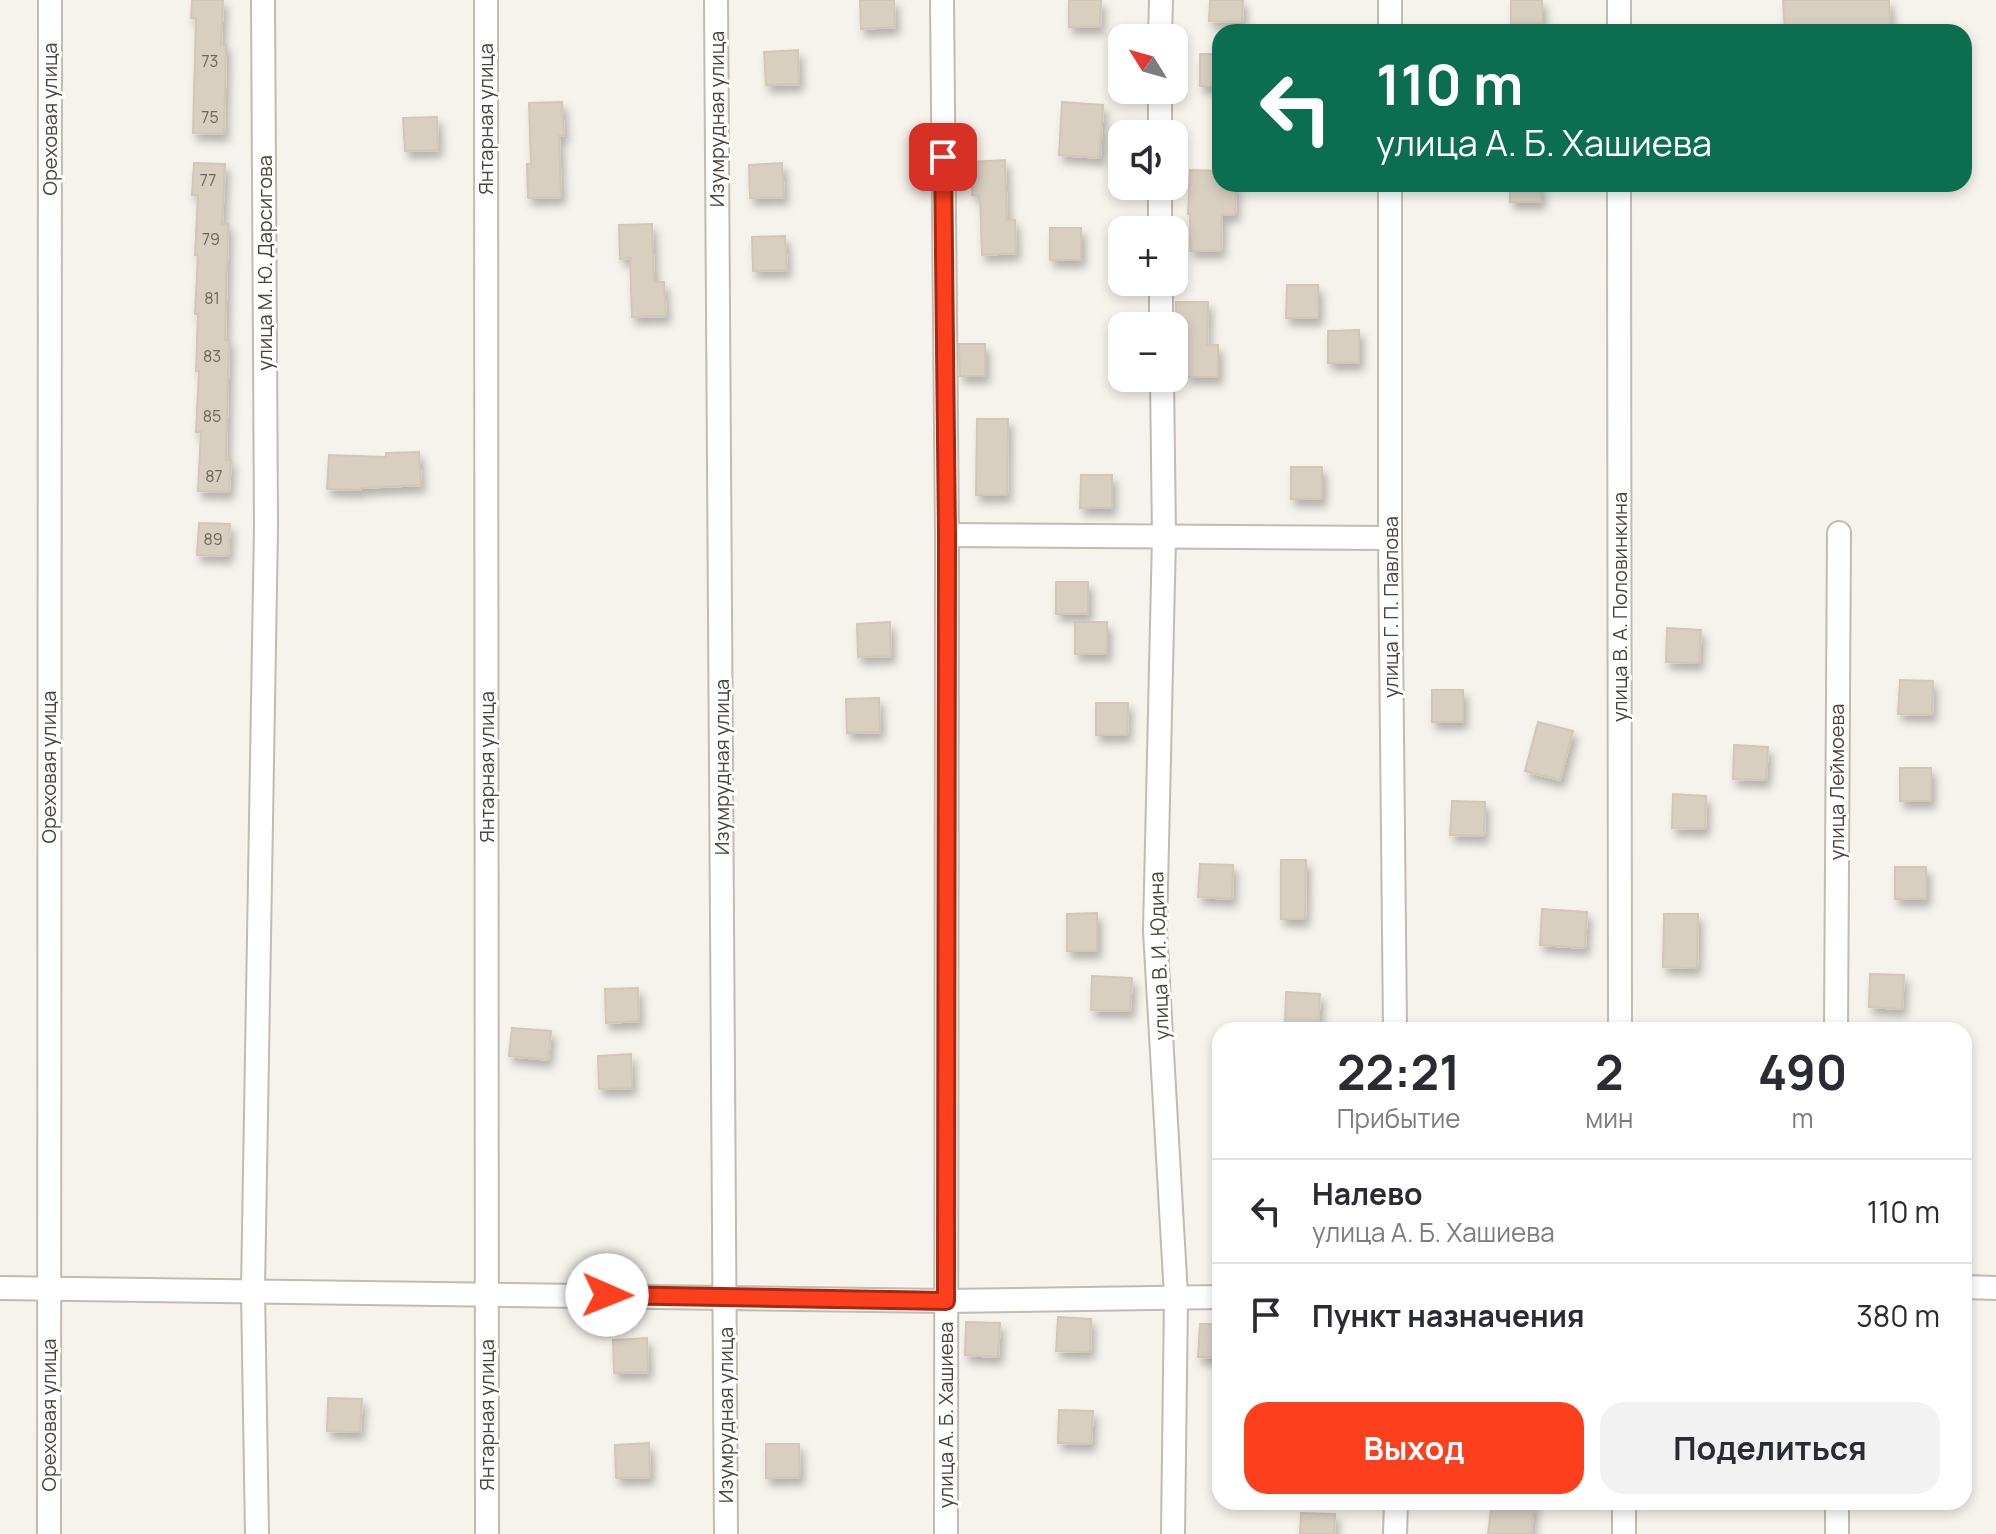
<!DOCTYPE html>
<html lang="ru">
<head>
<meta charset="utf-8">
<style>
  body { margin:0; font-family:Manrope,sans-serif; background:#f2f2f3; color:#2b2b33; height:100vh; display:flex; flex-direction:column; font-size:30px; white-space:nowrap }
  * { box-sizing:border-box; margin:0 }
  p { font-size:26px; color:#7c7c81 }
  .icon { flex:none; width:44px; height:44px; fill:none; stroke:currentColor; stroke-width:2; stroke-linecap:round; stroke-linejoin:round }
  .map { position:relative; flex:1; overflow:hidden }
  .side { position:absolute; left:1212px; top:1022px; width:760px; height:488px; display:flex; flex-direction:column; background:#fff; border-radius:24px; box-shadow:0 4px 12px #0003 }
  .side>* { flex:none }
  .guide { position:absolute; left:1212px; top:24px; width:760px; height:168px; border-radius:24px; box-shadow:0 4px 12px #0003; background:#0b6e4f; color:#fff; overflow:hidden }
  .needle { width:52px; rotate:307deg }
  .fabs { position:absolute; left:1108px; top:24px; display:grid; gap:16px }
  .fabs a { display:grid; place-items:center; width:80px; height:80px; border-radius:16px; background:#fff; box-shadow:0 4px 12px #0003; font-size:40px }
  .pin { position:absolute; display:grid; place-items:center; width:68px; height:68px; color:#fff; margin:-34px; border-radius:16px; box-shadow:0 4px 12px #0006 }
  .me { position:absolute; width:88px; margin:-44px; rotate:91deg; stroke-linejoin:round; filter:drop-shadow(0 0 6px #0008) }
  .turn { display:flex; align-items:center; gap:28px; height:168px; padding:0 32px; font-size:36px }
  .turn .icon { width:104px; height:104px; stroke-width:2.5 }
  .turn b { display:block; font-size:56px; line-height:68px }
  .eta { display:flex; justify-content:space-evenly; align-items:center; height:136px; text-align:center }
  .eta b { font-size:48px; font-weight:700; line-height:56px }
  .button { display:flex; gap:16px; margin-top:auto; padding:16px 32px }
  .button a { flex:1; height:92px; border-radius:24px; background:#fc3f1d; color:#fff; font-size:32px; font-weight:700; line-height:92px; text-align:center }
  .button a+a { background:#f2f2f3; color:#2b2b33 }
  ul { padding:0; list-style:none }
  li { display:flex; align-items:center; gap:24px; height:104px; padding:0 32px; border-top:2px solid #e1e1e2 }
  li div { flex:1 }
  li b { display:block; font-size:30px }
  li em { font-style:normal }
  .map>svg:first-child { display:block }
  .building { fill:#d8cfc1; stroke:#d3c7b4; stroke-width:2; filter:url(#shadow) }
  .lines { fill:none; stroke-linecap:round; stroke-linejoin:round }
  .minor-casing { stroke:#c2bbae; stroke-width:26 }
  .minor { stroke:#fff; stroke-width:22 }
  .route-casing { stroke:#a42913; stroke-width:20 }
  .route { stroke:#fc3f1d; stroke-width:14 }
  .labels { text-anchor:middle; stroke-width:6; stroke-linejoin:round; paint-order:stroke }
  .number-label { font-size:16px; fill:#6e675b }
  .street-label { font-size:20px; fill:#4b4439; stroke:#fff }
</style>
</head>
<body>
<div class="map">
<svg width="1996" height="1534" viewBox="0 0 1996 1534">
  <defs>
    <filter id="shadow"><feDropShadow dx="4" dy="7" stdDeviation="4" flood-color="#0004"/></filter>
  </defs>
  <rect width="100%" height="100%" fill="#f6f3ec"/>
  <g class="building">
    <polygon points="192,0 223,0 221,45 226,45 224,134 193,133 196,18 191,18"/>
    <polygon points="860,0 894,0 895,27 861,29"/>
    <polygon points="1069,0 1101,0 1100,27 1069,27"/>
    <polygon points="1210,0 1243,0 1242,22 1209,21"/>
    <rect x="1511" y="0" width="31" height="23"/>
    <polygon points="1783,0 1889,0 1890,25 1857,27 1857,32 1785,32"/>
    <polygon points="798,50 799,84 766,85 764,52"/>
    <rect x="1200" y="54" width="20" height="32"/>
    <polygon points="562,102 564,136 559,136 561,197 528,198 527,164 531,164 529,103"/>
    <polygon points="1062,102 1103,105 1100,158 1059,155"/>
    <polygon points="437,117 438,150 405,151 403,118"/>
    <polygon points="1005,160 1007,220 1015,220 1016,253 982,255 980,195 972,195 971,162"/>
    <polygon points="194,163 225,164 222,224 228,224 225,340 229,340 226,460 231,460 229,492 198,491 201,432 196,432 199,371 196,371 198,314 195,314 198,255 195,255 198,195 192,195"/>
    <polygon points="782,163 784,197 750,198 749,165"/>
    <polygon points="1190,170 1220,171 1220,184 1236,184 1235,215 1222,215 1221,251 1190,251 1190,214 1188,214"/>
    <rect x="1510" y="184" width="31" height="18"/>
    <polygon points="652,224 654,282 664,282 666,316 632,317 630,258 620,259 619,225"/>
    <rect x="1050" y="228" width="31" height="32"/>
    <polygon points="785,236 787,270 753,271 752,237"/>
    <polygon points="1287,285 1318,285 1318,318 1286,318"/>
    <polygon points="1176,302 1208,302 1207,345 1218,345 1218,377 1186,377 1187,334 1176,334"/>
    <polygon points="1359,330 1359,363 1328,363 1328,331"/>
    <polygon points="959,344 985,344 985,376 960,376"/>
    <polygon points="977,419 1008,419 1007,495 976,495"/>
    <polygon points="419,452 421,485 361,488 360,490 327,489 329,455 386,457 386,453"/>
    <rect x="1291" y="467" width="31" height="32"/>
    <polygon points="1081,475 1112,475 1112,508 1080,508"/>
    <polygon points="199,523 230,524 228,556 197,555"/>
    <rect x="1056" y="582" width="32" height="32"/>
    <polygon points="890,622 891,656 858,657 857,624"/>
    <rect x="1075" y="622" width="32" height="32"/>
    <polygon points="1667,628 1701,630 1699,663 1666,662"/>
    <polygon points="1900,680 1933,681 1932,715 1898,714"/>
    <rect x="1432" y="690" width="31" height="32"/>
    <polygon points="879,698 880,732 847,733 846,699"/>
    <polygon points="1096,703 1128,703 1127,735 1096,735"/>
    <polygon points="1538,722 1573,731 1560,780 1525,771"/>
    <polygon points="1734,745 1768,747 1766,780 1733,779"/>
    <rect x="1900" y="768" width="31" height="33"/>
    <polygon points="1673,794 1706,796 1705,829 1672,828"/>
    <polygon points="1452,801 1485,802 1484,836 1450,835"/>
    <polygon points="1281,860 1306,860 1305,919 1281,919"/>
    <polygon points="1200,864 1233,865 1232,899 1198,897"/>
    <rect x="1895" y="867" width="31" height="32"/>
    <polygon points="1542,909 1587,912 1585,948 1540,945"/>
    <polygon points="1097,913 1097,951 1067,951 1067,914"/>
    <polygon points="1664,914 1698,914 1697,968 1663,967"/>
    <polygon points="1870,974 1904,975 1902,1009 1869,1007"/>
    <polygon points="1092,976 1132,978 1130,1011 1091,1010"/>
    <polygon points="638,988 639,1021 606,1023 605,989"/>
    <polygon points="1286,992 1320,994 1318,1027 1285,1026"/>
    <polygon points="512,1028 551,1031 548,1060 509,1056"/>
    <polygon points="631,1054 632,1088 599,1089 598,1056"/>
    <polygon points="1058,1317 1091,1319 1090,1352 1056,1351"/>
    <polygon points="966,1322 1000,1323 998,1357 965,1355"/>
    <polygon points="1200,1324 1220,1324 1220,1358 1198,1357"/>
    <polygon points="647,1338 648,1372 614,1373 613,1340"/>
    <polygon points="328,1398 362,1399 360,1432 327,1431"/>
    <polygon points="1059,1410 1093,1411 1091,1444 1058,1443"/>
    <polygon points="649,1443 650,1477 616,1478 615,1445"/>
    <polygon points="766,1444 799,1444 800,1477 766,1478"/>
    <polygon points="1492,1502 1534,1502 1531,1534 1488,1534"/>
    <polygon points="1301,1513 1335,1514 1334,1534 1300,1534"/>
  </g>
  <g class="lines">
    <defs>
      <g id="minor">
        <polyline points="486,0 487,1534"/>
        <polyline points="716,0 726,1534"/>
        <polyline points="942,0 947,535 946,1534"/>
        <polyline points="1390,0 1390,32"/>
        <polyline points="1619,0 1619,32"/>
        <polyline points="1160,38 1161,0"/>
        <polyline points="1160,134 1160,90"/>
        <polyline points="1390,184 1390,538 1395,1030"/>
        <polyline points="1619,184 1620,1030"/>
        <polyline points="1160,186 1160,230"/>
        <polyline points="1161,282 1161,326"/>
        <polyline points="1162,378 1164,537 1155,931 1176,1296 1173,1534"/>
        <polyline points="947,535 1390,538"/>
        <polyline points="1836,1030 1839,533"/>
        <polyline points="1964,1287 1996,1288"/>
        <polyline points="0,1288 946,1301 1220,1297"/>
        <polyline points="1624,1502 1624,1534"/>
        <polyline points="1837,1502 1837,1534"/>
        <polyline points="49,1534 50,0"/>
        <polyline points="257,1534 253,1290 266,527 263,0"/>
        <polyline points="1395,1534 1396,1502"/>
      </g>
    </defs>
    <use href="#minor" class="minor-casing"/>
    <use href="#minor" class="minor"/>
  </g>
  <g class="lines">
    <defs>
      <polyline id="route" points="607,1295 946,1301 947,535 943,157"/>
    </defs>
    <use href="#route" class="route-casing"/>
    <use href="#route" class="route"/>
  </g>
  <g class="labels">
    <g class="number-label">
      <text x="210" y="67">73</text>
      <text x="210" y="123">75</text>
      <text x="208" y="186">77</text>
      <text x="211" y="245">79</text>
      <text x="212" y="304">81</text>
      <text x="212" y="362">83</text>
      <text x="212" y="422">85</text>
      <text x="214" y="482">87</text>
      <text x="213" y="545">89</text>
    </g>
    <g class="street-label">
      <text transform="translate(50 119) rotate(-90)" y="7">Ореховая улица</text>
      <text transform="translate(486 119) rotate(-90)" y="7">Янтарная улица</text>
      <text transform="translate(717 119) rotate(-90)" y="7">Изумрудная улица</text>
      <text transform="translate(265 263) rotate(-90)" y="7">улица М. Ю. Дарсигова</text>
      <text transform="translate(1391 607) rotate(-90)" y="7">улица Г. П. Павлова</text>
      <text transform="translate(1620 607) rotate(-90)" y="7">улица В. А. Половинкина</text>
      <text transform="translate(49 767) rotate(-90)" y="7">Ореховая улица</text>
      <text transform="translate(487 767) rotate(-90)" y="7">Янтарная улица</text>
      <text transform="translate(722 767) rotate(-90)" y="7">Изумрудная улица</text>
      <text transform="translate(1837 782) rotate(-90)" y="7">улица Леймоева</text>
      <text transform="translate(1159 956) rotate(-92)" y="7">улица В. И. Юдина</text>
      <text transform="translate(49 1415) rotate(-90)" y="7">Ореховая улица</text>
      <text transform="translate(487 1415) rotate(-90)" y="7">Янтарная улица</text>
      <text transform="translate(726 1415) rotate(-90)" y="7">Изумрудная улица</text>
      <text transform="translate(946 1415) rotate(-90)" y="7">улица А. Б. Хашиева</text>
    </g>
  </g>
</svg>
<div class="fabs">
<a><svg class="needle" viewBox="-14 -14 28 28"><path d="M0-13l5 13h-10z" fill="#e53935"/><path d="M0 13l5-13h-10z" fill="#7c7c81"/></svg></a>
<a><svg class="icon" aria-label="sound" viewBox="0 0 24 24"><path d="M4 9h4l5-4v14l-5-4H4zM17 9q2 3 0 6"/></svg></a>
<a>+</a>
<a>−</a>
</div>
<div class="pin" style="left:943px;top:157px;background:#d93025"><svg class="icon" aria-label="arrive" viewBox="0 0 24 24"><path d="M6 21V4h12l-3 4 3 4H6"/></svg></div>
<svg class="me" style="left:607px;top:1295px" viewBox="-20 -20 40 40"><circle r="19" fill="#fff"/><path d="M0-13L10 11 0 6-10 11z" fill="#fc3f1d"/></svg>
<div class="guide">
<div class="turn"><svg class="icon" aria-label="left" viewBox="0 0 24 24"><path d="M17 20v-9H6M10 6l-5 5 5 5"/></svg><div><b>110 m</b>улица А. Б. Хашиева</div></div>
</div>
<section class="side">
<div class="eta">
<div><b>22:21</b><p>Прибытие</p></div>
<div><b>2</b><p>мин</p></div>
<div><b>490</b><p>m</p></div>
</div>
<ul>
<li><svg class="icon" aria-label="left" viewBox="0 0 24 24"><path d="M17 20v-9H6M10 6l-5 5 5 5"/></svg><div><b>Налево</b><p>улица А. Б. Хашиева</p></div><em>110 m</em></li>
<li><svg class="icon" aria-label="arrive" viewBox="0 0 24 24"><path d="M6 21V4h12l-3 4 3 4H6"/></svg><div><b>Пункт назначения</b></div><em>380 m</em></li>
</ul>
<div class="button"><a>Выход</a><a>Поделиться</a></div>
</section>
</div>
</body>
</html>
